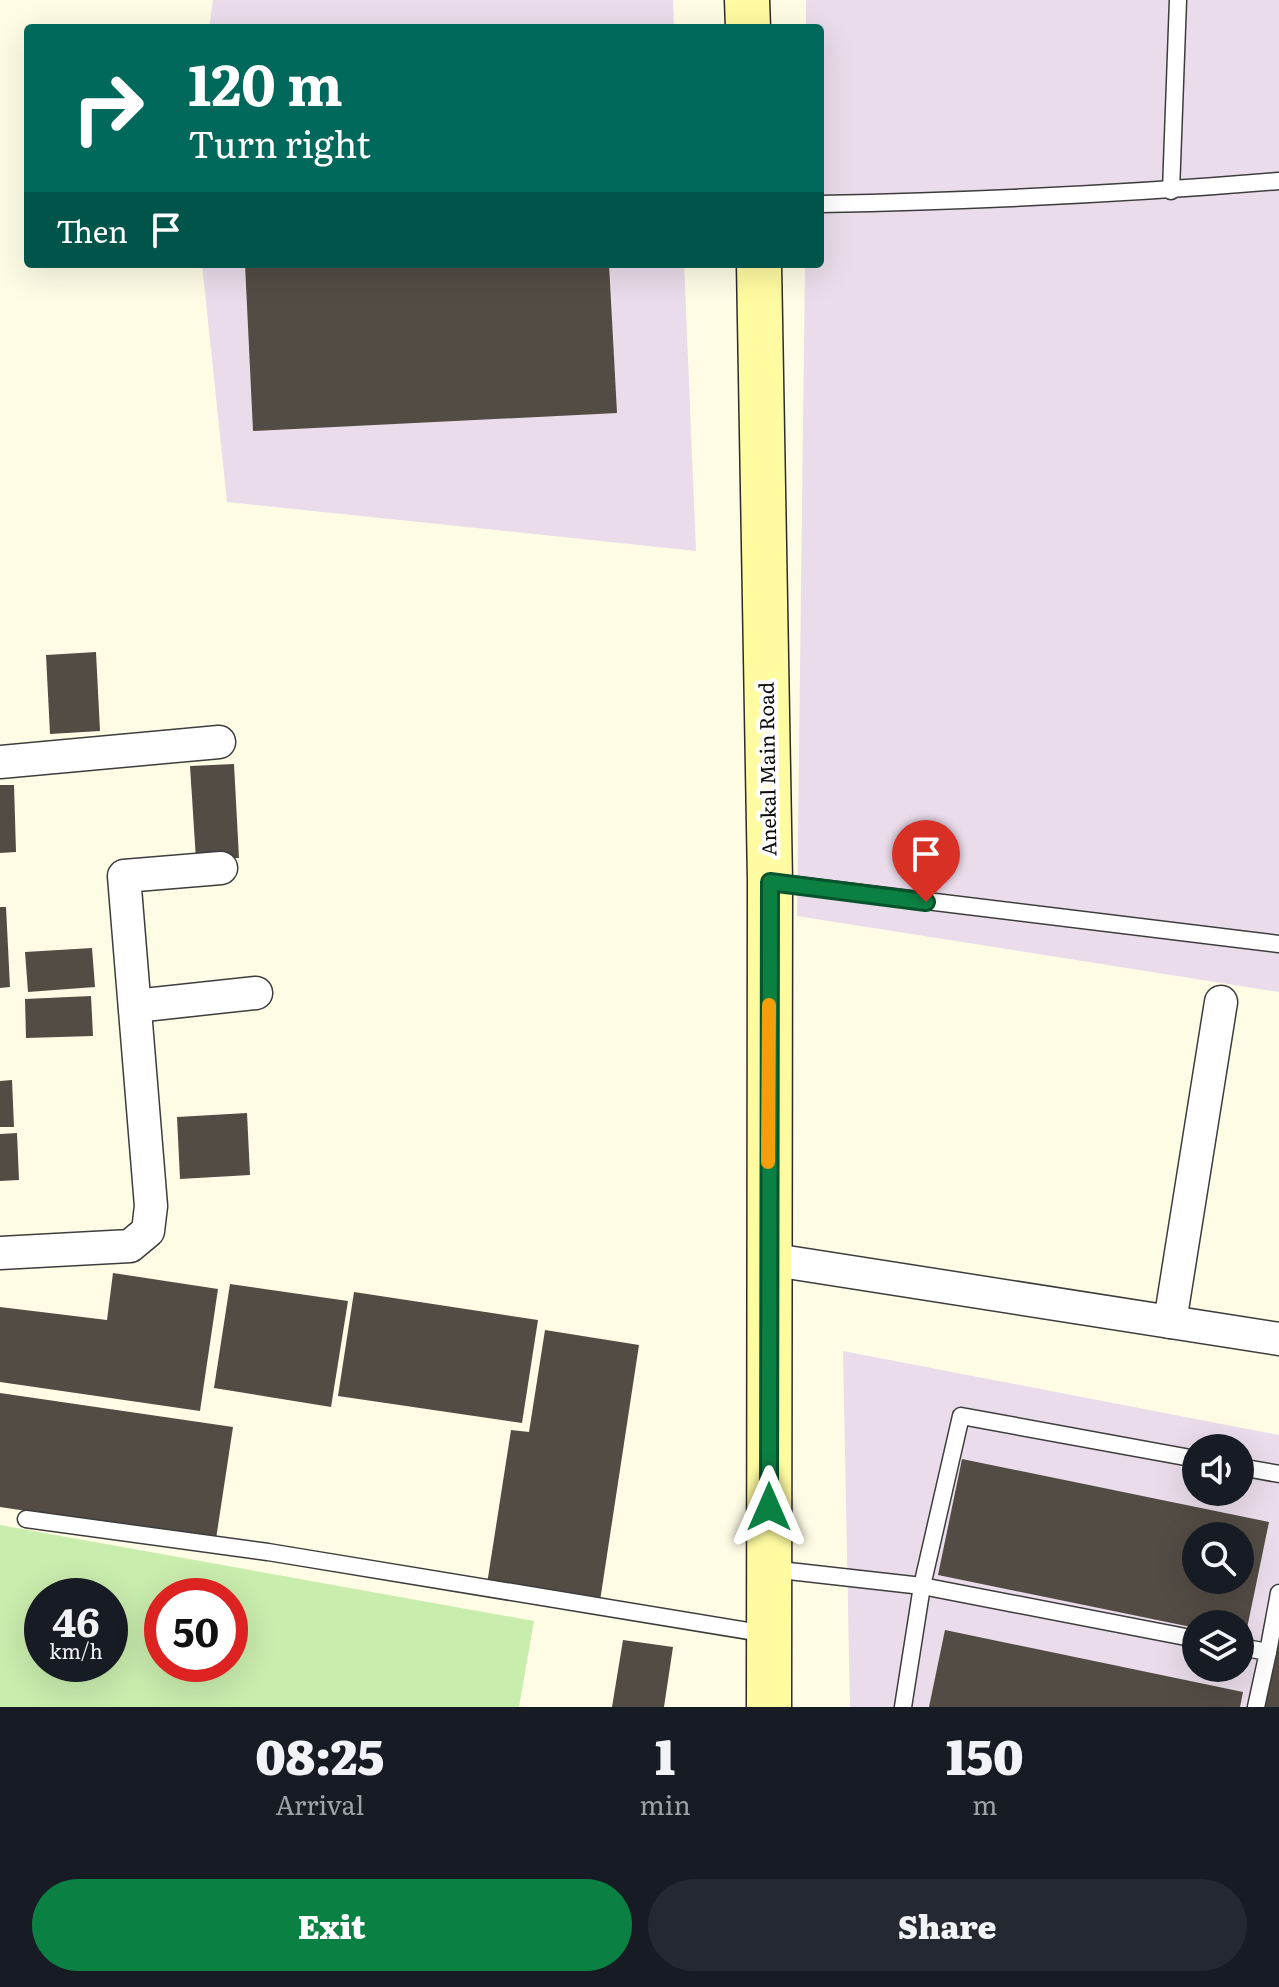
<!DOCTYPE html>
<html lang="en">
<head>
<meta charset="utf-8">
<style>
  body { margin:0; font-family:Literata,serif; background:#242831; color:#f1f3f6; height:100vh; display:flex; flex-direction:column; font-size:30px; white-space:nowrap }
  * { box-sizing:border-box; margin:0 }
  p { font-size:26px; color:#9ea1a6 }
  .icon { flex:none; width:44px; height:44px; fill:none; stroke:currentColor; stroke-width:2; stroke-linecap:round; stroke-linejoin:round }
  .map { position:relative; height:1707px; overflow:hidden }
  .panel { display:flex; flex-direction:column; background:#171b24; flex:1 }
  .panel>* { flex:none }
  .top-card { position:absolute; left:24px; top:24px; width:800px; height:244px; border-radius:8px; box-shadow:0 8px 32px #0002; background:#00695c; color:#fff; overflow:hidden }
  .buttons { position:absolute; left:1182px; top:1434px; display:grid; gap:16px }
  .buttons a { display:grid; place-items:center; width:72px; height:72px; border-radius:50%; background:#171b24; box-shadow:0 8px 32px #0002; font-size:40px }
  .speed { position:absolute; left:24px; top:1578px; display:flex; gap:16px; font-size:40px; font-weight:700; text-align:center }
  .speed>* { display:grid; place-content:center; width:104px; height:104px; border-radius:50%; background:#171b24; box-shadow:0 8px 32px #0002; line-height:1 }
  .speed small { font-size:20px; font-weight:400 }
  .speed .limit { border:12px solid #d22; background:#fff; color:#111 }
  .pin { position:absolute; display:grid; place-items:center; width:68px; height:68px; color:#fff; margin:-82px -34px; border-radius:50% 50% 50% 0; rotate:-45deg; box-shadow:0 0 8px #0007 }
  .pin .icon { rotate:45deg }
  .me { position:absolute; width:88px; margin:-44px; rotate:0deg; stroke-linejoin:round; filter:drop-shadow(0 0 6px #0008) }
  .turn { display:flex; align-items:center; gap:28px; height:168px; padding:0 32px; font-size:36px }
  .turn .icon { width:104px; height:104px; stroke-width:2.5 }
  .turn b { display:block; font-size:56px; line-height:68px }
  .then { display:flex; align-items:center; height:76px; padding:0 32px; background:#0003; gap:16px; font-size:30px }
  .eta { display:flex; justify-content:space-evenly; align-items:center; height:136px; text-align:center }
  .eta b { font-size:48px; font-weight:800; line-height:56px }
  .action { display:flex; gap:16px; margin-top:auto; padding:16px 32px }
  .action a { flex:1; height:92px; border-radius:48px; background:#0b8043; color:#fff; font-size:32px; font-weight:800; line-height:92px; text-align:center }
  .action a+a { background:#242831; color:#f1f3f6 }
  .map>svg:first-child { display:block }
  .industrial { fill:#eadcea; fill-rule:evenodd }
  .green { fill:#c9edad; fill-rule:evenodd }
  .building { fill:#534c45; fill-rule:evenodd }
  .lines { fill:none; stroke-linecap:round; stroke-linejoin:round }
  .service-casing { stroke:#3d3d3d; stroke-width:19 }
  .minor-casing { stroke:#3d3d3d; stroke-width:35 }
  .secondary-casing { stroke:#2c2c2c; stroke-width:47 }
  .service { stroke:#fff; stroke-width:16 }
  .minor { stroke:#fff; stroke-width:32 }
  .secondary { stroke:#fffba1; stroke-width:44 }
  .route-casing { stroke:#07532c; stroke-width:20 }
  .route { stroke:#0b8043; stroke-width:14 }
  .slow { stroke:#f59e0b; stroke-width:14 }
  .labels { text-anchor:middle; stroke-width:8; stroke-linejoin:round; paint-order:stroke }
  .street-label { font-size:20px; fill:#0a0a0a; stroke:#fff }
</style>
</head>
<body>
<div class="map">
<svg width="1279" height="1707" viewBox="0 0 1279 1707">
  <rect width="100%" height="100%" fill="#fffce6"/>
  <g class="industrial">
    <polygon points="213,0 673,0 674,28 209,28"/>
    <polygon points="806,0 1279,0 1279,992 797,916 805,264 820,264 820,28 806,28"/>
    <polygon points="202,264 684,264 696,551 227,502"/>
    <path d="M843,1351L1279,1435V1707H850ZM1196,1448H1240V1492H1196ZM1196,1536H1240V1580H1196ZM1196,1624H1240V1668H1196Z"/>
  </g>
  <path class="green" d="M0,1525L534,1621L519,1707H0ZM42,1596H110V1664H42ZM162,1596H230V1664H162Z"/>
  <g class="building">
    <polygon points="245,264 609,264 617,413 253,431"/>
    <polygon points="96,652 100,731 50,734 46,655"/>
    <polygon points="234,764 239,858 196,860 190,766"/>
    <polygon points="0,785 14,785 16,852 0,853"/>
    <polygon points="0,907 6,907 10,987 0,988"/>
    <polygon points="92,948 95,987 28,992 25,952"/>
    <polygon points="91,996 93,1036 26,1038 25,999"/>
    <polygon points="12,1080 14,1127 0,1127 0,1081"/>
    <polygon points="247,1113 250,1175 180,1179 177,1117"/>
    <polygon points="17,1133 19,1180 0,1181 0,1134"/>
    <polygon points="113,1273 218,1289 200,1411 0,1382 0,1307 107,1320"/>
    <polygon points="230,1284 348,1301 331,1407 214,1388"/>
    <polygon points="354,1292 538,1320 522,1423 338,1396"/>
    <polygon points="545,1330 639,1345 600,1601 487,1584 511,1430 529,1432"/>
    <polygon points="0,1393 233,1427 216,1539 0,1507"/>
    <path d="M962,1459L1269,1522L1245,1638L1240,1637V1624H1196V1628L938,1575ZM1196,1536H1240V1580H1196Z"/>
    <polygon points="945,1630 1243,1692 1240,1707 929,1707"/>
    <polygon points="1279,1631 1279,1707 1263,1707"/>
    <polygon points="623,1640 673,1647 664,1707 612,1707"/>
  </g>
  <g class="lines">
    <defs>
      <g id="service">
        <polyline points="1171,191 1178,0"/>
        <path d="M820,204C973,201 1126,194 1279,181"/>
        <polyline points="771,882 1279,944"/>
        <polyline points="1240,1467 1279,1474"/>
        <polyline points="26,1519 268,1552 767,1634"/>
        <polyline points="771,1569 922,1586 1196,1639"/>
        <polyline points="1240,1647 1268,1652 1256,1707"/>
        <polyline points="1268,1652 1279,1593"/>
        <polyline points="903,1707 922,1586 961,1416 1196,1459"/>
      </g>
      <g id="minor">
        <polyline points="0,762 219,742"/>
        <polyline points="135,1006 256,993"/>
        <polyline points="0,1253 130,1246 148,1231 151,1206 124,876 221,868"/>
        <polyline points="768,1259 1279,1339"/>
        <polyline points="1170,1322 1221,1002"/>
      </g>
      <g id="secondary">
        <polyline points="747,0 748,28"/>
        <polyline points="759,264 770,882 769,1707"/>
      </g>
    </defs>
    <use href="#service" class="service-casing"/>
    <use href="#minor" class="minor-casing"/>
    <use href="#secondary" class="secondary-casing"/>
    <use href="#service" class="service"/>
    <use href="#minor" class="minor"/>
    <use href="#secondary" class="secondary"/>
  </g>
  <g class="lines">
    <defs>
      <polyline id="route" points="769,1507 770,882 926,902"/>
    </defs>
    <use href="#route" class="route-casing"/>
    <use href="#route" class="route"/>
    <polyline class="slow" points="768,1162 769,1005"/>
  </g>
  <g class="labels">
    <g class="street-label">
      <text transform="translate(768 769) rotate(-91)" y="7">Anekal Main Road</text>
    </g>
  </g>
</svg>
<div class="buttons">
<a><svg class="icon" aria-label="sound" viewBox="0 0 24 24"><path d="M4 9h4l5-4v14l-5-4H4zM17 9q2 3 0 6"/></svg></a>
<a><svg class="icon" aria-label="search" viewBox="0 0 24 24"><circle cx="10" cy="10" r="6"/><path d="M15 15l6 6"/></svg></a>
<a><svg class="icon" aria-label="layers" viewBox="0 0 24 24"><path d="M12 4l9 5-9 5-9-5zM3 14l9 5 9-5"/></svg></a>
</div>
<div class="speed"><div>46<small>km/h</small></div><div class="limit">50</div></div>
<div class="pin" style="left:926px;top:902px;background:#d93025"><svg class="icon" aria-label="arrive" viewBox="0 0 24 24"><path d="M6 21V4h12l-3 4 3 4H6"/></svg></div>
<svg class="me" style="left:769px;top:1507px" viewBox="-20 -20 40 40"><path d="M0-17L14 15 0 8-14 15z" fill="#0b8043" stroke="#fff" stroke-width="4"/></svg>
<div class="top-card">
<div class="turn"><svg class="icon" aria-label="right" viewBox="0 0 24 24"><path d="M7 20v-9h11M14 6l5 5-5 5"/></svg><div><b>120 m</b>Turn right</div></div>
<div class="then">Then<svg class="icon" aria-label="arrive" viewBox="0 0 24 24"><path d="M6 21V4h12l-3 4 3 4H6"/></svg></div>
</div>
</div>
<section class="panel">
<div class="eta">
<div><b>08:25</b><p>Arrival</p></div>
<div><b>1</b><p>min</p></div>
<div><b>150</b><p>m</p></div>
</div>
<div class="action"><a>Exit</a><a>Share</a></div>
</section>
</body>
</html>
